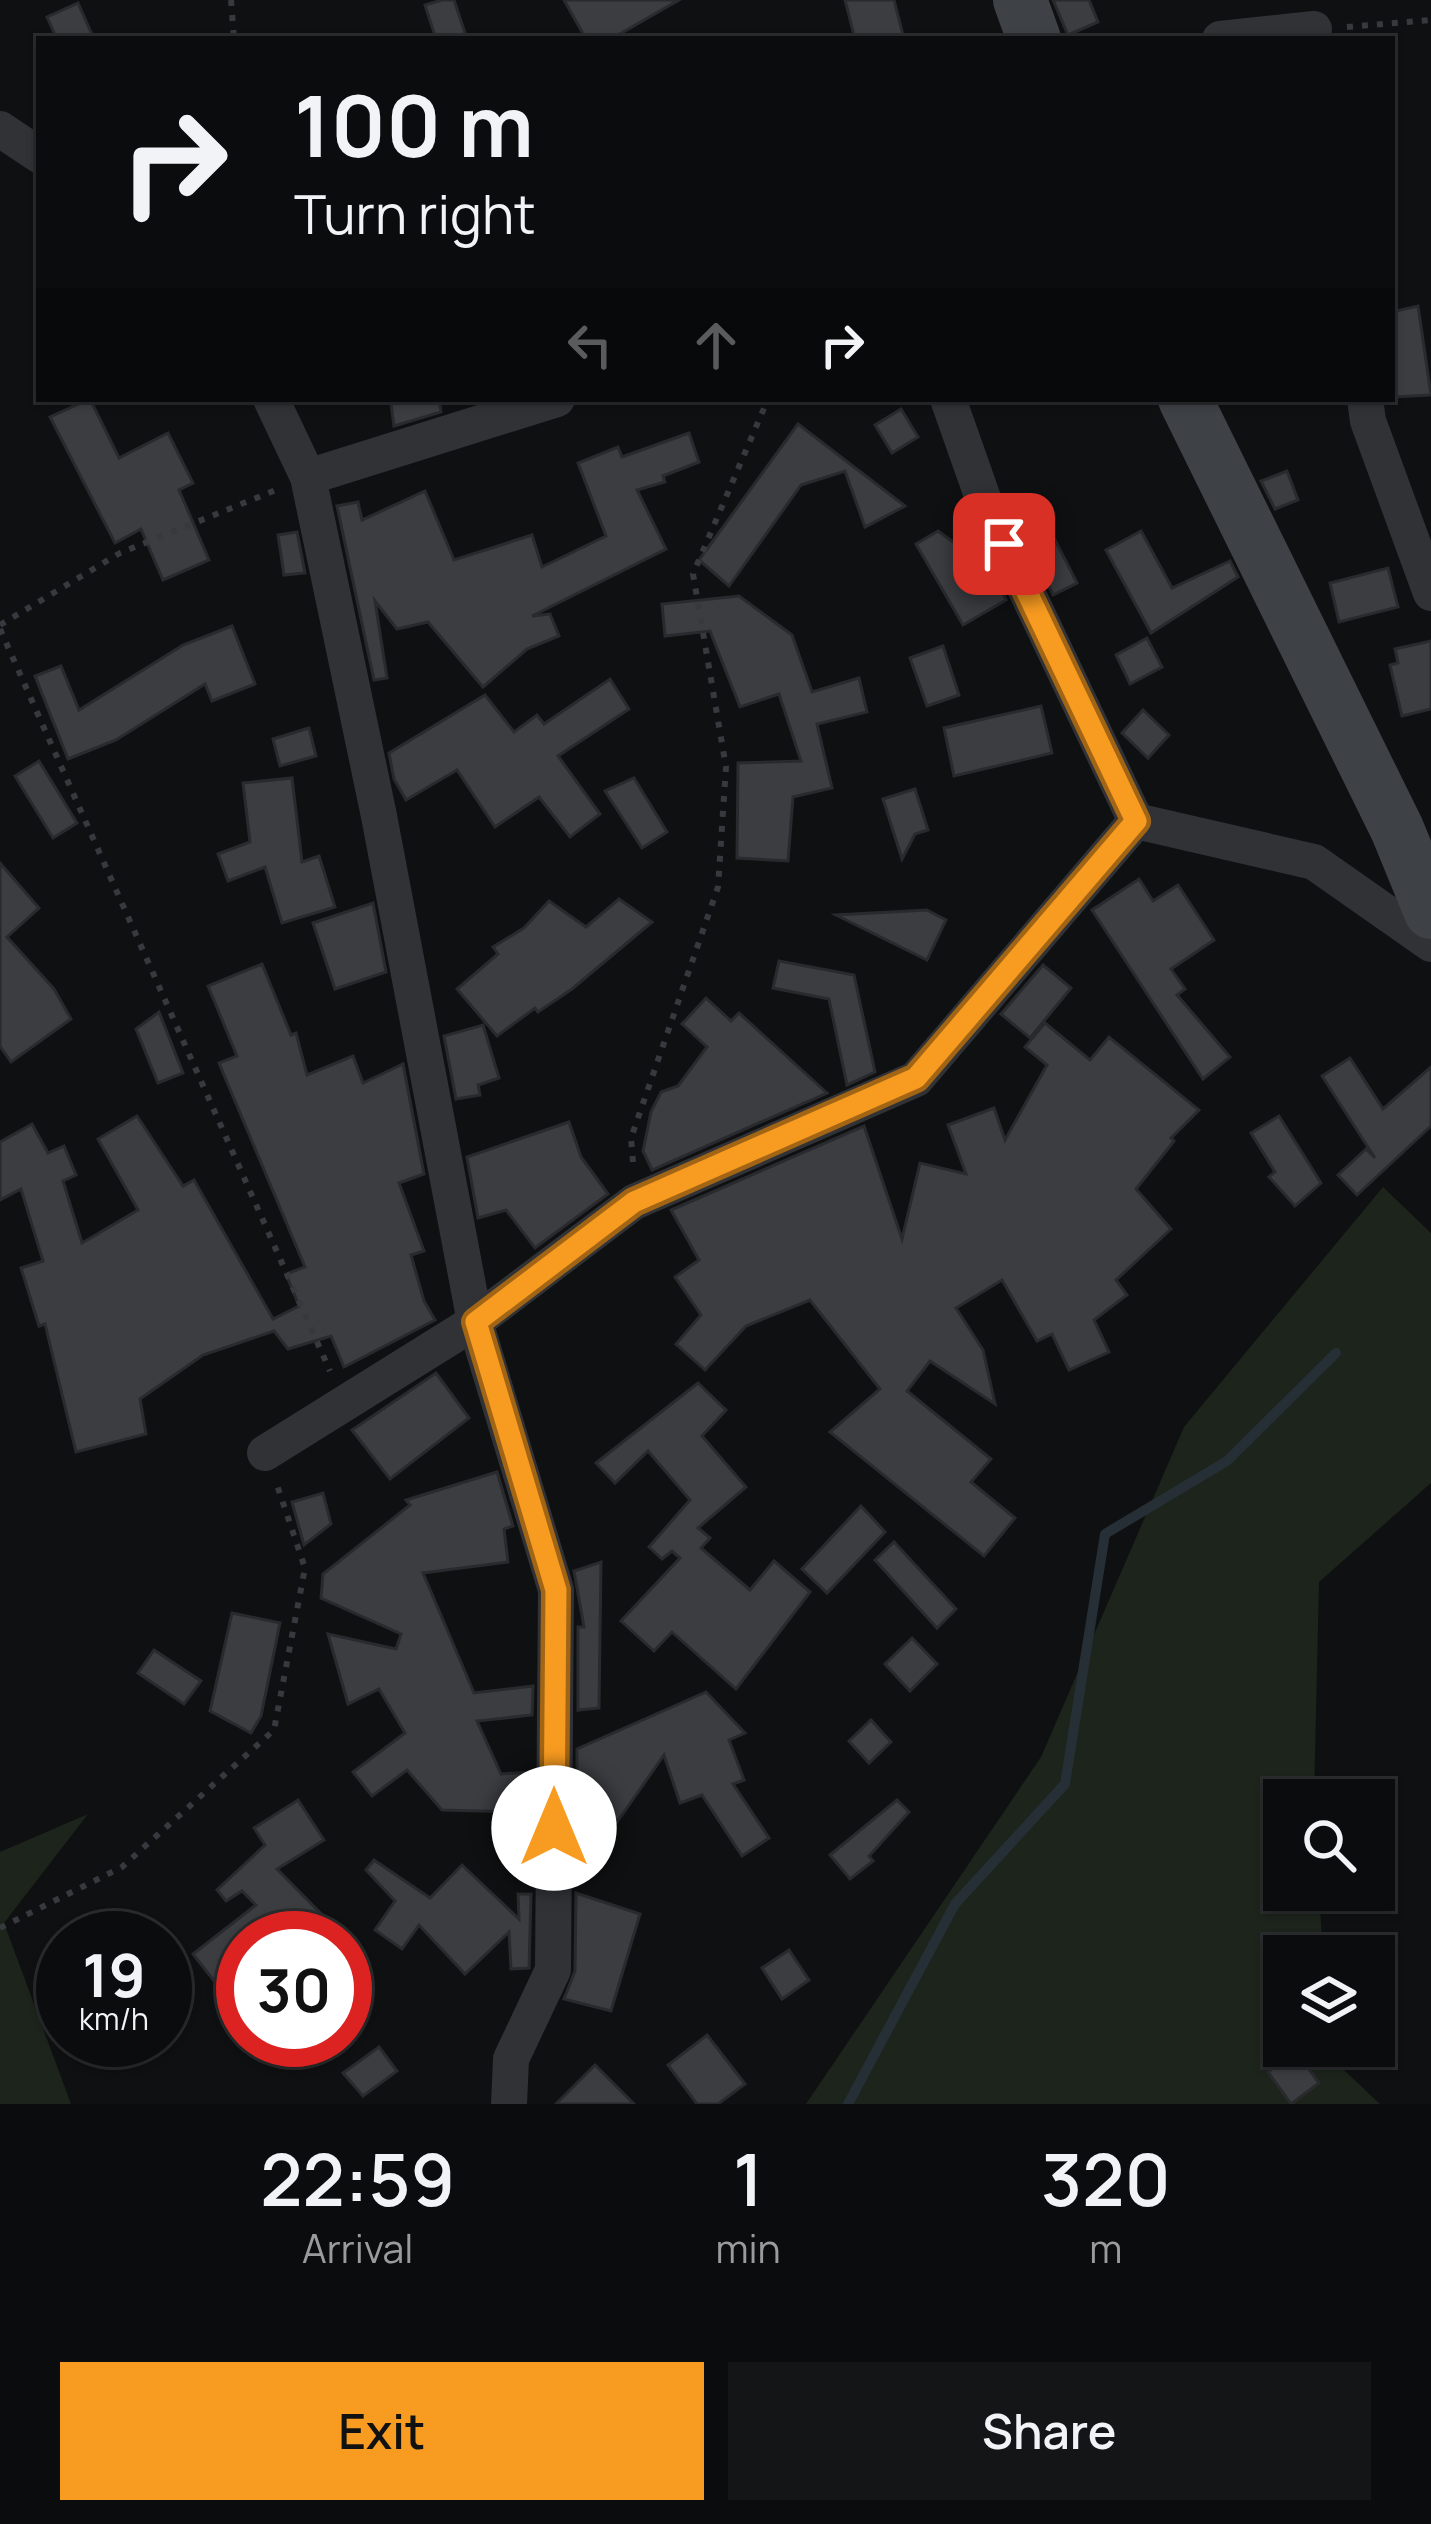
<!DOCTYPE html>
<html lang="en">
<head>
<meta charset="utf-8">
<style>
  body { margin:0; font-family:Manrope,sans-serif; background:#141516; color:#f1f3f6; height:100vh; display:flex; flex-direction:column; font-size:45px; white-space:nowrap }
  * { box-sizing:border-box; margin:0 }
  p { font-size:39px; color:#9a9b9d }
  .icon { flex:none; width:66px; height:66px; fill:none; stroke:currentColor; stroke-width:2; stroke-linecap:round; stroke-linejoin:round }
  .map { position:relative; height:2104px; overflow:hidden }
  .sheet { display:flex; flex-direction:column; background:#0b0c0d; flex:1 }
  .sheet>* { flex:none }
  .top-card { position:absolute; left:36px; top:36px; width:1359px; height:366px; border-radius:0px; box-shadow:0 3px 9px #0004,0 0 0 3px #2b2c2e; background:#0b0c0d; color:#f1f3f6; overflow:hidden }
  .buttons { position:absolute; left:1263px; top:1779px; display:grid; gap:24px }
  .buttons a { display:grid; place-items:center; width:132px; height:132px; border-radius:0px; background:#0b0c0d; box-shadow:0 3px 9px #0004,0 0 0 3px #2b2c2e; font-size:60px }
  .speed { position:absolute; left:36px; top:1911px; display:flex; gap:24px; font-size:60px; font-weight:700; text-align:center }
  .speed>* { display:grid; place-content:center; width:156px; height:156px; border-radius:50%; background:#0b0c0d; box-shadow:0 3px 9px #0004,0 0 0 3px #2b2c2e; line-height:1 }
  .speed small { font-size:30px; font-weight:400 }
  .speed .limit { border:18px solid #d22; background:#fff; color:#111 }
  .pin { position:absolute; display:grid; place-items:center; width:102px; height:102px; color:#fff; margin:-51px; border-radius:24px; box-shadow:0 6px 18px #0006 }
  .me { position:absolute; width:132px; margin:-66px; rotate:0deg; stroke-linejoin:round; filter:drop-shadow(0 0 9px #0008) }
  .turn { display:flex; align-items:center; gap:42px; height:252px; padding:0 60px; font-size:54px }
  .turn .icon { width:156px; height:156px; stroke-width:2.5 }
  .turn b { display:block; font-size:84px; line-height:102px }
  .lanes { display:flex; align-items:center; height:114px; padding:0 60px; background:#0003; justify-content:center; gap:60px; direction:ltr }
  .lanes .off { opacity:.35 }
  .eta { display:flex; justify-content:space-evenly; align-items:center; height:204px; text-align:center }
  .eta b { font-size:72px; font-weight:600; line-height:84px }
  .button { display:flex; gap:24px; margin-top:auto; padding:24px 60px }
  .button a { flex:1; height:138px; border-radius:0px; background:#f89b21; color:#111; font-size:48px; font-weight:600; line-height:138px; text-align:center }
  .button a+a { background:#141516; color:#f1f3f6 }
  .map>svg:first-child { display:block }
  .green { fill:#1c241c }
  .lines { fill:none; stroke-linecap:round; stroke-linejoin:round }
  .stream { stroke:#262f35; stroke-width:10 }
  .building { fill:#3b3d41; stroke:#292a2d; stroke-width:3 }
  .path { stroke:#36393d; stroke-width:6; stroke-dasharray:6 9; stroke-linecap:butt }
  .street { stroke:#303236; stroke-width:36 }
  .secondary { stroke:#3e4146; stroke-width:54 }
  .route-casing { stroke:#a16515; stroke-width:30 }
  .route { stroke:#f89b21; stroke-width:21 }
</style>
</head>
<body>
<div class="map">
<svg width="1431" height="2104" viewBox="0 0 1431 2104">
  <rect width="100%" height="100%" fill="#0f1011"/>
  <g class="green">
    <polygon points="1383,1187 1431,1233 1431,1483 1319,1582 1314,1800 1284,1800 1284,1890 1319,1890 1323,1956 1284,1956 1284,2046 1328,2046 1329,2056 1380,2104 806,2104 1041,1757 1184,1427"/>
    <polygon points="88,1814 4,1923 71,2104 0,2104 0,1852"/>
  </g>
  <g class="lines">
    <polyline class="stream" points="848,2104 955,1904 1065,1784 1105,1534 1227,1461 1336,1353"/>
  </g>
  <g class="building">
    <polygon points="442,0 454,0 467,39 436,39 425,5"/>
    <polygon points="564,0 679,0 611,39 586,39"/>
    <polygon points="845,0 894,0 904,39 855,39"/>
    <polygon points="1053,0 1089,0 1098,22 1068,35"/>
    <polygon points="78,3 94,39 57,39 47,17"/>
    <polygon points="1418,306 1431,395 1392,397 1392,312"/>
    <polygon points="90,399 119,458 168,433 193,483 179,490 209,560 163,580 141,529 115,543 50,417"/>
    <polygon points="439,399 441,412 394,426 391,404"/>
    <polygon points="901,409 918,437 892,453 875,425"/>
    <polygon points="798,424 905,506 865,527 845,471 801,485 729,586 699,560"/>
    <polygon points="689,433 699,462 663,476 665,482 637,490 666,549 532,616 550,614 559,636 527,649 483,687 428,622 397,629 375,601 387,678 374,680 337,506 358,502 362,520 425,491 454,560 532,535 542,567 606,536 578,463 618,447 622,457"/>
    <polygon points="1287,471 1298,500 1275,509 1261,481"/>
    <polygon points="938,531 975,558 982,571 990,567 1006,600 963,625 916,544"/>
    <polygon points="1141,531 1172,588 1230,561 1238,577 1151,633 1106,550"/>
    <polygon points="297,532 305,573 284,575 278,535"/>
    <polygon points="1052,534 1077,583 1053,595 1030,546"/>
    <polygon points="1388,568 1398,607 1339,622 1330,583"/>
    <polygon points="739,596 792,635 812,692 859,678 867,712 817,724 832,788 793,797 788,861 737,858 738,763 801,761 779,694 740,707 710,631 665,636 662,604"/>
    <polygon points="232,626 255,684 212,701 205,684 116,740 68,759 35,676 61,666 79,710 183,645"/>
    <polygon points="1147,638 1162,667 1130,684 1116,655"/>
    <polygon points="1431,641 1431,709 1402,716 1390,665 1398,663 1395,649"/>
    <polygon points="943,646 959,695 927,706 910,658"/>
    <polygon points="610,679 629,709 558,756 600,814 570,837 539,797 495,827 457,770 406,800 394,779 389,753 485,695 514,732 537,715 544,724"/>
    <polygon points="1041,706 1052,753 954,776 944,728"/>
    <polygon points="1143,710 1169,735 1148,758 1122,733"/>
    <polygon points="309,728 316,756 280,766 273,739"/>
    <polygon points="39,761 77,823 53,838 15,776"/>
    <polygon points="292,778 302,862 319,856 335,907 282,923 265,867 228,881 218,854 250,842 243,783"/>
    <polygon points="634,778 667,832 642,848 605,791"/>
    <polygon points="915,789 928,830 915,834 902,859 883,799"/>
    <polygon points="0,863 39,908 7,937 54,989 71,1019 11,1062 0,1046"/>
    <polygon points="1139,879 1153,901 1178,885 1214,940 1171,969 1185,989 1177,995 1230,1057 1203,1079 1092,910"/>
    <polygon points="619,899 652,922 572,989 538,1012 535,1008 497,1036 457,989 498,954 493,947 524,928 549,901 586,927"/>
    <polygon points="373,903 386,972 335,989 313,923"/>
    <polygon points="927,910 946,920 927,960 836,915"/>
    <polygon points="779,961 854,975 875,1072 847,1085 829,999 773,988"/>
    <polygon points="262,964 291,1035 296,1033 307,1075 353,1056 363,1083 403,1064 424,1174 399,1183 424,1251 411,1255 424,1301 435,1320 344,1367 331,1336 288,1349 274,1331 203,1355 140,1399 146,1434 76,1452 45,1324 39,1326 21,1268 43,1261 21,1189 0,1200 0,1142 32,1124 48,1153 64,1146 76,1175 63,1181 82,1243 138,1210 98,1139 137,1116 183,1186 194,1180 273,1319 299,1306 286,1274 305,1267 219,1063 237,1056 208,986"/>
    <polygon points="1043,965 1071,988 1030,1038 1001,1014"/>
    <polygon points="706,998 731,1021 739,1013 827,1093 652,1170 643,1151 651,1112 661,1092 678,1086 707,1047 682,1024"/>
    <polygon points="159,1012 183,1073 158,1083 136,1029"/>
    <polygon points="1045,1023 1090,1060 1109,1037 1199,1110 1171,1138 1174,1141 1136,1189 1171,1229 1116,1280 1127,1295 1094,1320 1109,1352 1069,1370 1052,1334 1037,1341 1002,1280 956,1308 983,1350 995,1404 930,1361 907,1391 991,1459 971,1482 1015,1518 984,1556 830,1432 880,1389 810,1300 746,1326 705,1370 676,1344 701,1315 675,1277 699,1260 671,1210 864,1126 902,1239 920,1163 966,1174 948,1125 994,1108 1005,1140 1047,1065 1025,1047"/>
    <polygon points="483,1025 499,1078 478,1085 480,1095 456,1099 444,1036"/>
    <polygon points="1350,1058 1383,1109 1431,1067 1431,1126 1357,1195 1338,1175 1366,1149 1375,1158 1322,1076"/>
    <polygon points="1279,1116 1321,1183 1295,1206 1269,1177 1275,1172 1251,1133"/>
    <polygon points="569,1122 581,1157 608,1194 535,1248 506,1210 478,1218 467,1157"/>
    <polygon points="436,1373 469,1418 390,1479 352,1430"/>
    <polygon points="698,1383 726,1410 702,1436 746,1487 698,1528 710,1538 701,1548 750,1590 774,1561 810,1592 736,1689 672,1632 654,1651 621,1621 680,1558 672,1551 662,1559 649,1547 690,1500 648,1451 615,1483 596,1463"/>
    <polygon points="497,1472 513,1526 504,1529 508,1562 423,1573 474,1693 533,1686 532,1715 477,1721 501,1774 532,1772 532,1826 515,1827 515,1812 442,1810 407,1770 372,1796 353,1772 405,1733 379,1689 348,1704 328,1634 396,1649 401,1634 321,1598 323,1574 410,1505 406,1500"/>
    <polygon points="323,1493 331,1524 304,1545 292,1502"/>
    <polygon points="861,1506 885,1532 827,1593 802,1569"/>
    <polygon points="894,1542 956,1609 937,1628 875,1560"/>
    <polygon points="601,1562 599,1708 578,1710 578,1627 584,1627 574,1571"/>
    <polygon points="232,1613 280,1623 261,1716 251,1733 210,1711"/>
    <polygon points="912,1638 937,1664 910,1691 885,1664"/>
    <polygon points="154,1650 201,1681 184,1704 138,1673"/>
    <polygon points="706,1692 745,1733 729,1740 744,1780 733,1784 769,1838 742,1856 702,1795 680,1803 664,1755 610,1832 577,1809 577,1749"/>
    <polygon points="871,1720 891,1742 869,1763 849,1741"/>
    <polygon points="298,1800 324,1840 277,1869 345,1938 243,1938 243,2018 193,1954 256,1905 242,1891 226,1901 217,1890 265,1845 254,1828"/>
    <polygon points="897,1800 909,1812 869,1856 873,1861 850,1879 830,1855"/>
    <polygon points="374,1860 430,1898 462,1865 519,1919 518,1894 531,1894 529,1968 511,1969 509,1932 465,1974 419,1925 402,1949 375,1930 395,1901 366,1870"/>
    <polygon points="576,1893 640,1914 611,2011 564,1999 575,1971"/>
    <polygon points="789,1950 809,1980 782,1999 762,1968"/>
    <polygon points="707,2035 745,2084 718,2104 697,2104 668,2065"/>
    <polygon points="379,2047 397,2071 363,2096 343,2073"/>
    <polygon points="1296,2051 1319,2083 1291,2104 1268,2072"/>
    <polygon points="595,2065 634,2104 556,2104"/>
  </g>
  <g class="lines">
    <g class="path">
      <polyline points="231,0 234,39"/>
      <polyline points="1347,27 1431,20"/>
      <polyline points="0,625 120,553 276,490"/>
      <polyline points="0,629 330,1371"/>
      <polyline points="633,1162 631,1138 718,887 726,767 693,574 768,399"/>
      <polyline points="0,1928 122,1867 274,1730 305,1568 277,1485"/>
    </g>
    <g class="street">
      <polyline points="1220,39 1314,29"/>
      <polyline points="0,129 39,155"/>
      <polyline points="271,399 308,477 379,816 475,1322 556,1590 553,1970 511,2059 509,2104"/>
      <polyline points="948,399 985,504 1136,821 1314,862 1431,944"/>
      <polyline points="1365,399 1368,421 1431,593"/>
      <polyline points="308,477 557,399"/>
      <polyline points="265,1453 475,1322 634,1202 916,1079 1136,821"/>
    </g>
    <g class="secondary">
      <polyline points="1020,0 1034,39"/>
      <polyline points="1185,399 1397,829 1431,912"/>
    </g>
  </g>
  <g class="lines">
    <defs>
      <polyline id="route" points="554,1828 556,1590 476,1322 634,1202 916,1078 1136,821 1004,544"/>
    </defs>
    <use href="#route" class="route-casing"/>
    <use href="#route" class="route"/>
  </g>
</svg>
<div class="buttons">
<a><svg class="icon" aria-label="search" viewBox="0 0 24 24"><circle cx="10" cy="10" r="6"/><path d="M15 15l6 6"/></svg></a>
<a><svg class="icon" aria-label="layers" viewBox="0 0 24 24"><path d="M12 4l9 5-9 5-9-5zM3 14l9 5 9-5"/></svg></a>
</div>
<div class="speed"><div>19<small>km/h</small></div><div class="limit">30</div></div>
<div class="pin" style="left:1004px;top:544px;background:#d93025"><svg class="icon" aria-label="arrive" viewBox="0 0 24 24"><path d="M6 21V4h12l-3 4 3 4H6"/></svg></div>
<svg class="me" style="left:554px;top:1828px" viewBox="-20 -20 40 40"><circle r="19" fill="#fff"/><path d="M0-13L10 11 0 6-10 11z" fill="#f89b21"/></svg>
<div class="top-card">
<div class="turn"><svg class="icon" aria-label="right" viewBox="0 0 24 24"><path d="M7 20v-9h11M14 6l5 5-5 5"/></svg><div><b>100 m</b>Turn right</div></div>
<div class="lanes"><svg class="icon off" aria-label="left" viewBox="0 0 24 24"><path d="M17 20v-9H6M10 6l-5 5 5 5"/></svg><svg class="icon off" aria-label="ahead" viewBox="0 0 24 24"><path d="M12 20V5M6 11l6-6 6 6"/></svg><svg class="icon" aria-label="right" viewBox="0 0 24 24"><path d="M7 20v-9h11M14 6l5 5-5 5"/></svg></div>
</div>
</div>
<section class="sheet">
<div class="eta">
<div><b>22:59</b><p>Arrival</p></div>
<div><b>1</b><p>min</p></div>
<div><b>320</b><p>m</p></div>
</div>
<div class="button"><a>Exit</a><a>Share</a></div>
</section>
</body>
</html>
